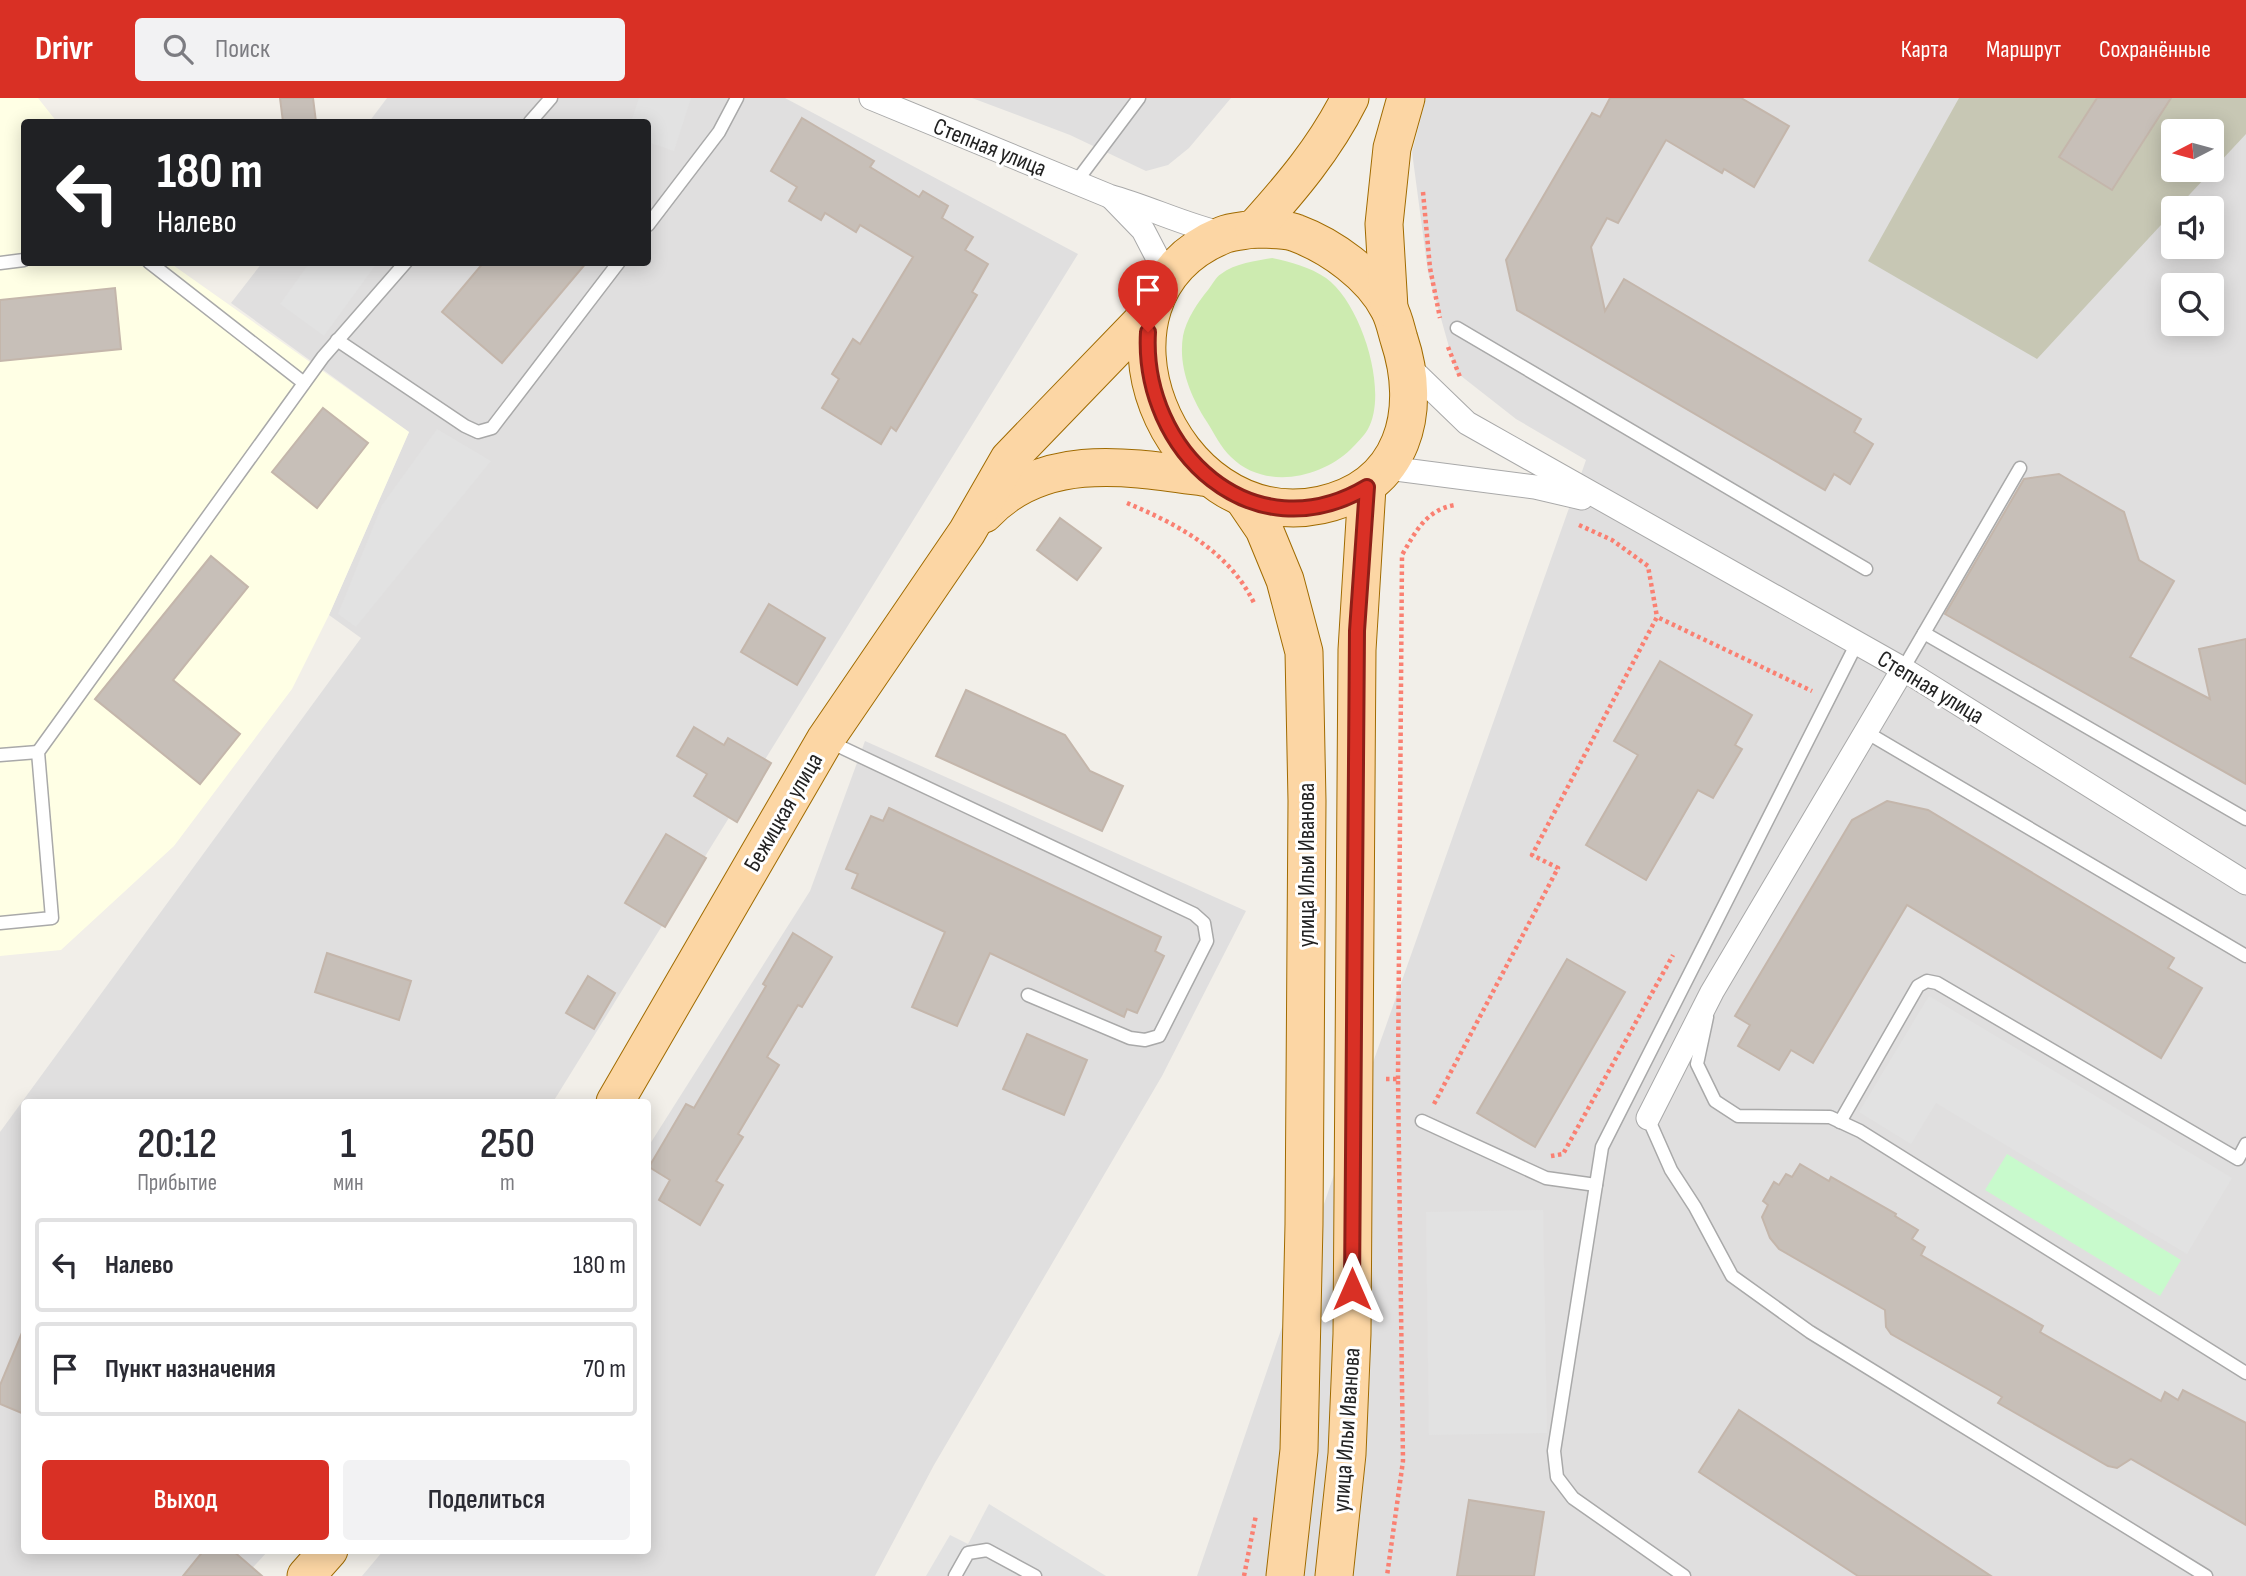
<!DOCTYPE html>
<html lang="ru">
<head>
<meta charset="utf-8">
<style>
  body { margin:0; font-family:"Sofia Sans Condensed",sans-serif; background:#f2f2f3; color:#2b2b33; height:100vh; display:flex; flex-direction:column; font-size:26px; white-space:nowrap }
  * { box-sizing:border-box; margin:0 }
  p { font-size:23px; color:#7c7c81 }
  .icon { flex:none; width:38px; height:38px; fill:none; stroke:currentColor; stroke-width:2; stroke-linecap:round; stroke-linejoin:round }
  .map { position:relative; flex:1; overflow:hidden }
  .drawer { position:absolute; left:21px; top:1001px; width:630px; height:455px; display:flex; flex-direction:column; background:#fff; border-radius:7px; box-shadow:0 4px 18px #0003 }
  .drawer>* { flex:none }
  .banner { position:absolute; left:21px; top:21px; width:630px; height:147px; border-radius:7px; box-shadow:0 4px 18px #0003; background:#202124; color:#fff; overflow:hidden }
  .needle { width:46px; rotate:264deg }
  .fabs { position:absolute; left:2161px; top:21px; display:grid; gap:14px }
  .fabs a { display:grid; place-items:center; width:63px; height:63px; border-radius:7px; background:#fff; box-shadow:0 4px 18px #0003; font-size:35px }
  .pin { position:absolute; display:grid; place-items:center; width:60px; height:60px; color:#fff; margin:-72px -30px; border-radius:50% 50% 50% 0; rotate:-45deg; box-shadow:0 0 7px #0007 }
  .pin .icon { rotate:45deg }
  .me { position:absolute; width:77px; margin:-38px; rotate:0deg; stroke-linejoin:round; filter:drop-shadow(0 0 5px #0008) }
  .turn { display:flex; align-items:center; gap:24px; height:147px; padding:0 21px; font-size:32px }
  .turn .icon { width:91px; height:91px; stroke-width:2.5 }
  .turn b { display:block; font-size:49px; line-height:60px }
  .eta { display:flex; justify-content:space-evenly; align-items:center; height:119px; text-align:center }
  .eta b { font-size:42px; font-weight:600; line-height:49px }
  .primary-button { display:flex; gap:14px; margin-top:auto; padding:14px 21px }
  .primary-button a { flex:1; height:80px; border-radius:7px; background:#d93025; color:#fff; font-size:28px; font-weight:600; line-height:80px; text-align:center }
  .primary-button a+a { background:#f2f2f3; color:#2b2b33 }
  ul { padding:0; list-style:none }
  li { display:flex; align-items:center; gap:21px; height:94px; margin:0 14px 10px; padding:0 7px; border:4px solid #e1e1e2; border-radius:7px }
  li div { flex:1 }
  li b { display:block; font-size:26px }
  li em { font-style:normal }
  header { display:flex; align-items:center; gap:42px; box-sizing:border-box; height:98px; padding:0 35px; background:#d93025; color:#fff }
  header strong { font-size:33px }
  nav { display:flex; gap:38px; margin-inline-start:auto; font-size:24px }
  .search { width:490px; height:63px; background:#f2f2f3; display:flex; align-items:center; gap:18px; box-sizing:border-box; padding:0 24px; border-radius:7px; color:#7c7c81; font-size:26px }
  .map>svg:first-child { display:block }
  .residential { fill:#e0dfdf; fill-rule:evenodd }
  .education { fill:#ffffe5 }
  .construction { fill:#c7c7b4; fill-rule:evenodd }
  .grass { fill:#cdebb0 }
  .park { fill:#c8facc }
  .parking { fill:#e2e2e2 }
  .building { fill:#c7bfb8; stroke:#c4b6ab; stroke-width:2 }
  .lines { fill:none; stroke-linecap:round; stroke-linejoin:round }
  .service-casing { stroke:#a9a9a9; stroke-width:15 }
  .minor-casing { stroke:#a9a9a9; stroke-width:25 }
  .primary-casing { stroke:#a06b00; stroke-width:39 }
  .path { stroke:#fa8072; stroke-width:4.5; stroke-dasharray:3.5 3.5; stroke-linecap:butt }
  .service { stroke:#fff; stroke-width:12 }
  .minor { stroke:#fff; stroke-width:23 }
  .primary { stroke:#fcd6a4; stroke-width:37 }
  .route-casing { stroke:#8d1f18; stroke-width:18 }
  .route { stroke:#d93025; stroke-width:12 }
  .labels { text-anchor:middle; stroke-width:6; stroke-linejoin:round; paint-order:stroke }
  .street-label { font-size:24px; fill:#222; stroke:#fff }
</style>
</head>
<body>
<header>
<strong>Drivr</strong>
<div class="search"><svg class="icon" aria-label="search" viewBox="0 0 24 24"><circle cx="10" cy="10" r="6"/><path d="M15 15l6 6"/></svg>Поиск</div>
<nav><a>Карта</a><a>Маршрут</a><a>Сохранённые</a></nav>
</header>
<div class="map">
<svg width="2246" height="1478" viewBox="0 0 2246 1478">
  <rect width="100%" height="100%" fill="#f2efe9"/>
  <g class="residential">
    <polygon points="387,0 785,0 1078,156 553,1004 24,1004 24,1452 268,1453 245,1478 0,1478 0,1034 361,540 329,517 409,334 231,205 262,165 648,164 648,24 369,24"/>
    <polygon points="972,0 1231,0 1189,50 1168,67 1146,73 1070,37"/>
    <path d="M1426,0H2246V1478H1197L1353,1021L1586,362L1516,321L1456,274L1428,174L1412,54ZM2174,33H2212V72H2174ZM2174,110H2212V149H2174ZM2174,187H2212V226H2174Z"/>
    <polygon points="865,643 1246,813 1162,978 934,1367 875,1478 362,1478 383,1453 648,1452 648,1049 810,793"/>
  </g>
  <polygon class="education" points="0,0 38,0 57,24 24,24 24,164 170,165 409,334 329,517 292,591 174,748 61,852 0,858"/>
  <path class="construction" d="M1959,0H2246V36L2177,110H2174L2173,114L2037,261L1868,163ZM2174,33H2212V72H2174Z"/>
  <path class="grass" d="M1272,160C1291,164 1310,169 1326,180C1361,205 1389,293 1368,331C1364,338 1356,346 1351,351C1320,381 1264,392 1231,359C1221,350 1214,335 1207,324C1191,299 1178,269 1183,238C1186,222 1198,204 1208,192C1212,187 1216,179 1221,176C1235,165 1256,163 1272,160Z"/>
  <polygon class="park" points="2007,1056 2181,1162 2160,1198 1985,1092"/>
  <g class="parking">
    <polygon points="639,0 691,0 674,53 648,44 648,24 631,24"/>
    <polygon points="310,164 377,165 324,238 280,206"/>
    <polygon points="437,331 491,363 356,529 338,516 382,407"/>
    <polygon points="1929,898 2232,1080 2187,1156 1936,1005 1911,1046 1859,1014"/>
    <polygon points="1543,1112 1547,1335 1429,1337 1426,1114"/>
    <polygon points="989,1406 1106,1478 926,1478 950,1437 968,1446"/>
  </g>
  <g class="building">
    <polygon points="280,0 313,0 316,24 283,24"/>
    <polygon points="1610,0 1741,0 1789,28 1754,89 1724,71 1722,75 1666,42 1618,125 1607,120 1591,149 1605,213 1624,181 1861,321 1854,334 1873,346 1850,386 1834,376 1825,392 1517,212 1506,162 1592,15 1600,19"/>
    <polygon points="2097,0 2171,0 2112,92 2059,59"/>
    <polygon points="802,20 874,63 870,69 919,99 923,93 948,108 942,120 973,139 965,152 988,166 972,194 977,197 896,333 891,329 881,346 822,310 839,281 832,276 853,241 860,246 913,159 860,127 856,134 825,115 821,122 789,103 797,89 771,73"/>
    <polygon points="484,164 587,164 502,265 442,214"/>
    <polygon points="115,190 121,251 0,263 0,202"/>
    <polygon points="323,310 368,345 317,410 272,374"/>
    <polygon points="2059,376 2124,414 2139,462 2174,483 2130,559 2210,601 2199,551 2246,541 2246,686 1945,516 2024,381"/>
    <polygon points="1060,420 1101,450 1077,482 1037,452"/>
    <polygon points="211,458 248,489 173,582 240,636 200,686 95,601"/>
    <polygon points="769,506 825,540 797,587 741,554"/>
    <polygon points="1660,563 1752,617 1735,647 1742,651 1713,700 1698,692 1646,782 1586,747 1638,657 1614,643"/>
    <polygon points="966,592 1065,637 1090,673 1123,688 1102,733 936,658"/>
    <polygon points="694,629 724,647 728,640 771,665 737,724 694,698 707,676 677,658"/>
    <polygon points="1887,703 1928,712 2174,860 2168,870 2202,890 2161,960 1907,807 1813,965 1791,952 1779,972 1738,948 1750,927 1735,918 1852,722"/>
    <polygon points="889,710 1161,839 1155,853 1164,858 1137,915 1127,911 1124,919 990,855 957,928 912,909 945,834 852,790 858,776 846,771 871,718 883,723"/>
    <polygon points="666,736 706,760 665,829 625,805"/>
    <polygon points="793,835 832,859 802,909 798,907 767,959 779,967 738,1036 743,1039 716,1083 723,1087 700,1127 659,1102 670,1082 649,1069 686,1006 694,1010 766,888 763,886"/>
    <polygon points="327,855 411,883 399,922 315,894"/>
    <polygon points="1567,861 1625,894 1535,1049 1477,1015"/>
    <polygon points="588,878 615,895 594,931 566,915"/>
    <polygon points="1027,936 1087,962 1064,1017 1003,991"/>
    <polygon points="1800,1066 1829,1083 1831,1079 1896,1116 1895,1118 1918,1132 1912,1141 1925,1149 1921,1157 2043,1228 2040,1234 2161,1303 2165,1294 2178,1302 2183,1292 2246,1325 2246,1427 2131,1361 2117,1370 2108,1368 1998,1305 2002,1299 1891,1236 1886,1229 1885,1212 1779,1151 1770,1140 1762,1119 1768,1107 1763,1103 1774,1084 1779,1087 1786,1076 1792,1079"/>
    <polygon points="24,1230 24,1316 0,1306 0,1287"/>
    <polygon points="1739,1312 1991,1478 1858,1478 1699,1374"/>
    <polygon points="1469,1402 1544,1414 1534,1478 1457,1478"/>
    <polygon points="204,1452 232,1452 262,1478 183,1478"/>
  </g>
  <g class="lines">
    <defs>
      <g id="service">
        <polyline points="530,24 551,0"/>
        <polyline points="1076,84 1139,0"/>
        <polyline points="648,127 719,34 737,0"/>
        <polyline points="149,164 304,285"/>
        <polyline points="0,165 24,162"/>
        <polyline points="1457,230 1866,471"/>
        <polyline points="337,242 465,328 478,334 492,330 619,164"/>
        <polyline points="1924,535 2246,721"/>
        <polyline points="1903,571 2020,370"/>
        <polyline points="1866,634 2246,858"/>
        <polyline points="828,643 1194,816 1204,825 1207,843 1159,938 1145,942 1130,940 1028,897"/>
        <polyline points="0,657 38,654"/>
        <polyline points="0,825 52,820 38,654 323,259 406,164"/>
        <polyline points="1707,919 1697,966 1715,1003 1738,1018 1830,1019 1860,1033 2246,1275"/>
        <polyline points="1648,1020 1671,1072 1695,1109 1732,1178 1810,1234 2206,1478"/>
        <polyline points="1422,1023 1546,1080 1596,1087"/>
        <polyline points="1840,1024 1918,888 1927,883 1937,885 2238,1061 2246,1046"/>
        <polyline points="955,1478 968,1455 987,1452 1035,1478"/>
        <polyline points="1684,1478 1573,1400 1557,1379 1554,1353 1602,1049 1857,545"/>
      </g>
      <g id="minor">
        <path d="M871,0L1109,98C1149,109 1184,127 1224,136"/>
        <polyline points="1112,100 1143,132 1168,180"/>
        <polyline points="1408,268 1467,325 1903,571 2246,785"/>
        <polyline points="1388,370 1535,389 1582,400"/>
        <polyline points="1648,1020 1712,894 1903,571"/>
      </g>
      <g id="primary">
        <path d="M1254,131C1267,132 1284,130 1296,135C1331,148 1372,177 1389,211C1394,220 1396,231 1399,241C1423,313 1404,389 1321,407C1169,439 1071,199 1223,137C1232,133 1244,133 1254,131Z"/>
        <path d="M1254,131C1291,90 1325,50 1350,0"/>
        <polyline points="1389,210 1384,126 1392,50 1406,0"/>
        <polyline points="1245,403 1264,431 1285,482 1304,554 1307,703 1304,1126 1299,1352 1285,1478"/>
        <path d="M984,416C1044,352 1131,369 1209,380"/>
        <polyline points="615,1004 825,642 967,434 1009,361 1150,215"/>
        <polyline points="306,1478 329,1452"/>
        <polyline points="1334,1478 1347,1356 1352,1236 1357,552 1367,389"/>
      </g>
    </defs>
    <use href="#service" class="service-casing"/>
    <use href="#minor" class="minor-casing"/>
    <use href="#primary" class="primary-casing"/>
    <g class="path">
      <polyline points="1423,94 1430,170 1440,220"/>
      <polyline points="1448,249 1460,279"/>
      <path d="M1127,405C1177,426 1229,453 1254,505"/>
      <polyline points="1579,427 1612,442 1648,468 1657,519"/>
      <polyline points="1386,981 1398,981 1403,1363 1387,1478"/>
      <path d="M1398,981L1402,457C1416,433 1426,412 1455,407"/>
      <polyline points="1434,1006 1558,770 1532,757 1657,519 1812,593"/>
      <polyline points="1551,1058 1563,1056 1673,857"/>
      <polyline points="1244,1478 1256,1417"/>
    </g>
    <use href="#service" class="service"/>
    <use href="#minor" class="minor"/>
    <use href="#primary" class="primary"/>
  </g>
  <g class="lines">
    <defs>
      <path id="route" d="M1148,234C1141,353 1253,457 1367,389L1357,533L1352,1191"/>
    </defs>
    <use href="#route" class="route-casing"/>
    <use href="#route" class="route"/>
  </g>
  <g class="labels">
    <g class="street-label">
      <text transform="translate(990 49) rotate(22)" y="8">Степная улица</text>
      <text transform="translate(1931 589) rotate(31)" y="8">Степная улица</text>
      <text transform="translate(783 714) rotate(-60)" y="8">Бежицкая улица</text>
      <text transform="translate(1306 767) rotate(-90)" y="8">улица Ильи Иванова</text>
      <text transform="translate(1346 1332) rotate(-86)" y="8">улица Ильи Иванова</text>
    </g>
  </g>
</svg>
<div class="fabs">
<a><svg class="needle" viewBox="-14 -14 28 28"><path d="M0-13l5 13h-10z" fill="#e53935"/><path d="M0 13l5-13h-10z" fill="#7c7c81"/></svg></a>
<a><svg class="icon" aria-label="sound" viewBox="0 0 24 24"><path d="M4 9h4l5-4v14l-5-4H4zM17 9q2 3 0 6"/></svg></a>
<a><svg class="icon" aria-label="search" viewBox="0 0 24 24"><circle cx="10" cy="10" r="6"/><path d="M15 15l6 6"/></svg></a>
</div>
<div class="pin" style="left:1148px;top:234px;background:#d93025"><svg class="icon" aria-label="arrive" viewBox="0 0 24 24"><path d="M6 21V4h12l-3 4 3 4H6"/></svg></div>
<svg class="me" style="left:1352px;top:1191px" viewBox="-20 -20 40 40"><path d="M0-17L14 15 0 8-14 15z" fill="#d93025" stroke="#fff" stroke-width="4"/></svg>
<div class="banner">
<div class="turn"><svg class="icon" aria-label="left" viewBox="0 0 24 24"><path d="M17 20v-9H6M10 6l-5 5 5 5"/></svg><div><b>180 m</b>Налево</div></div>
</div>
<section class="drawer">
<div class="eta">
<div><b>20:12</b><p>Прибытие</p></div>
<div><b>1</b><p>мин</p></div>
<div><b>250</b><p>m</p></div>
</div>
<ul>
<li><svg class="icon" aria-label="left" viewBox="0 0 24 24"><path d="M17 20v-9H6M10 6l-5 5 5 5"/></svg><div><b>Налево</b></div><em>180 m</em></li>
<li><svg class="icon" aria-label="arrive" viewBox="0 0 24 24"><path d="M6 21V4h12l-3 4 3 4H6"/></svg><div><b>Пункт назначения</b></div><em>70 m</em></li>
</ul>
<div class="primary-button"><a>Выход</a><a>Поделиться</a></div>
</section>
</div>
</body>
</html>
